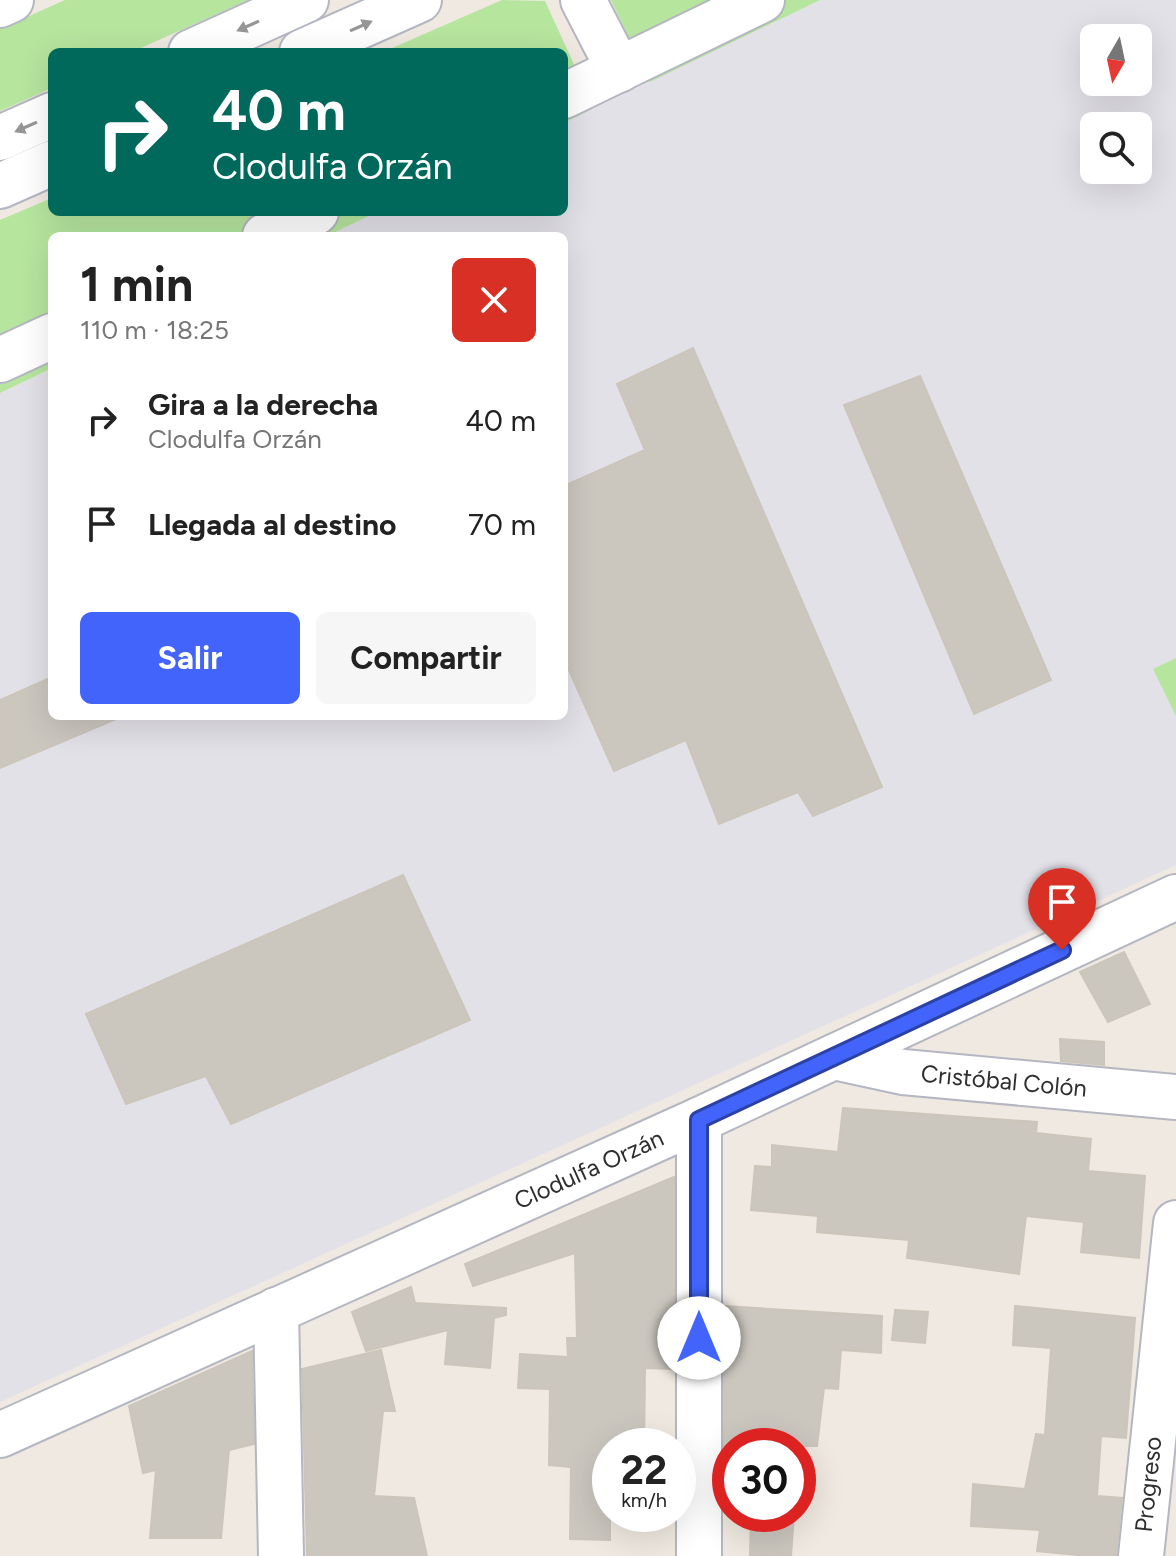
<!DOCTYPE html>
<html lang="es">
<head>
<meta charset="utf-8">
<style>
  body { margin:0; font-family:Figtree,sans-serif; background:#f6f6f6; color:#222; height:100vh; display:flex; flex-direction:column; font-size:30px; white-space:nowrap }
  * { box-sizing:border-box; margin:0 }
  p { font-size:26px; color:#767676 }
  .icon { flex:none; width:44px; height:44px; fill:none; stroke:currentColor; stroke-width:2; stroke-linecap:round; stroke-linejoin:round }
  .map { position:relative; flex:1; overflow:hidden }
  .drawer { position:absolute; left:48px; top:232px; width:520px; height:488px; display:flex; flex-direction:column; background:#fff; border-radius:12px; box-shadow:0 8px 32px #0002 }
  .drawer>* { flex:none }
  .guide { position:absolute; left:48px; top:48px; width:520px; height:168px; border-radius:12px; box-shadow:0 8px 32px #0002; background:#00695c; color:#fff; overflow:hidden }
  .needle { width:52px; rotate:189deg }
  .tools { position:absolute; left:1080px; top:24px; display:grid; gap:16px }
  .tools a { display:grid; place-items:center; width:72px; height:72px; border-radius:12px; background:#fff; box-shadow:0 8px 32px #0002; font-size:40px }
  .speed { position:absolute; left:592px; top:1428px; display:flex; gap:16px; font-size:40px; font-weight:700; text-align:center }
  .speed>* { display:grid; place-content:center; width:104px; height:104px; border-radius:50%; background:#fff; box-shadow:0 8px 32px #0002; line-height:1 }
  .speed small { font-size:20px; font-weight:400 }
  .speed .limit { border:12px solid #d22; background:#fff; color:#111 }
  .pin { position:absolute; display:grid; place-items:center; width:68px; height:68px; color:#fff; margin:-82px -34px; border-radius:50% 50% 50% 0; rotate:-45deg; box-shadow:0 0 8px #0007 }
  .pin .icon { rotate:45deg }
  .me { position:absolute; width:88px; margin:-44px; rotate:0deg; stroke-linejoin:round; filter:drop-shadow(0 0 6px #0008) }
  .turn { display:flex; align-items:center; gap:28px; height:168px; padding:0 32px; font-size:36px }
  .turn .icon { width:104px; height:104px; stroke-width:2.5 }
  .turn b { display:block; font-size:56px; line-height:68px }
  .round { display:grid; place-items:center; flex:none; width:84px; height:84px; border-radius:12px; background:#f6f6f6 }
  .headline { display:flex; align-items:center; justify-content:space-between; height:136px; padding:0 32px }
  h1 { font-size:48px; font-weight:700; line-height:60px }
  .action { display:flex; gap:16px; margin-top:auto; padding:16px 32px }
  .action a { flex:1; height:92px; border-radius:12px; background:#4264fb; color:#fff; font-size:32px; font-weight:700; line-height:92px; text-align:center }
  .action a+a { background:#f6f6f6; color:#222 }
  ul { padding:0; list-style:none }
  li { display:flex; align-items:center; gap:24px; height:104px; padding:0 32px }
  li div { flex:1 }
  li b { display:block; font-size:30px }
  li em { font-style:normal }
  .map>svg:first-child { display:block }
  .industrial { fill:#e3e1e8; fill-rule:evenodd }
  .green { fill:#b6e59e }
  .building { fill:#cbc7bf; stroke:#cbc5ba; stroke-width:2 }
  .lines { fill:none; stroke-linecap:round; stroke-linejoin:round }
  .minor-casing { stroke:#b4b7c1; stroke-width:48 }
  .secondary-casing { stroke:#b4b7c1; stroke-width:48 }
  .minor { stroke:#fff; stroke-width:44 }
  .secondary { stroke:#fff; stroke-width:44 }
  .oneway { fill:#969696 }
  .route-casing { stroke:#2b41a3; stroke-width:20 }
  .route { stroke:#4264fb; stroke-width:14 }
  .labels { text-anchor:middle; stroke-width:7; stroke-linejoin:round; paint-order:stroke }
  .street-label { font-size:24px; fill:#2e2e2e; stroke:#fff }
</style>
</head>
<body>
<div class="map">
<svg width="1176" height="1556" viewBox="0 0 1176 1556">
  <rect width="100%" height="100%" fill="#efe9e1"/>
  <path class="industrial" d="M820,0H1176V865L0,1402V393L52,368V716H564V236H327L377,212H564V123ZM1094,38H1138V82H1094ZM1094,126H1138V170H1094Z"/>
  <g class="green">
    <polygon points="65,0 248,0 132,52 52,52 52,88 0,111 0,29"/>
    <polygon points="502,0 545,1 594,108 564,123 564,52 383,52"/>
    <polygon points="611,0 820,0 650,82"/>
    <polygon points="52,198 52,212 377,212 327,236 52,236 52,368 0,393 0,220"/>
    <polygon points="1176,658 1176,716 1153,669"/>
  </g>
  <g class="building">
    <polygon points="693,348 882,787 813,816 798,792 719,824 686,740 614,771 564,659 564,486 645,450 617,384"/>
    <polygon points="920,376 1051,680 974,714 844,405"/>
    <polygon points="52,677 52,716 123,716 0,768 0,700"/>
    <polygon points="403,875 470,1020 231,1124 206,1076 126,1104 86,1014"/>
    <polygon points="1124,952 1150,1004 1108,1022 1080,972"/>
    <polygon points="1060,1039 1104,1042 1104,1065 1061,1061"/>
    <polygon points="843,1108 1037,1122 1036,1133 1091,1139 1088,1171 1145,1176 1139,1258 1081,1252 1084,1222 1026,1216 1019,1274 907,1258 909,1240 817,1232 818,1216 751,1210 755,1166 772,1167 772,1145 838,1152"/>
    <polygon points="674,1177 674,1369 645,1368 644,1446 610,1446 610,1540 570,1539 571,1467 549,1465 550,1389 518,1388 520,1354 568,1357 567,1338 577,1338 575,1253 473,1286 465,1264"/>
    <polygon points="411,1287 415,1303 506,1308 506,1315 494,1318 490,1368 445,1364 448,1330 366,1351 352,1312"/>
    <polygon points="724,1306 882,1316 881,1353 841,1350 838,1389 824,1388 817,1446 724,1446"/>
    <polygon points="1015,1306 1135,1318 1126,1438 1101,1436 1097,1496 1122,1498 1116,1556 1088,1556 1037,1551 1040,1530 971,1526 973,1484 1025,1489 1036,1434 1045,1435 1051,1348 1013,1345"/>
    <polygon points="895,1310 928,1312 925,1343 892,1340"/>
    <polygon points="381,1350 395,1411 383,1411 374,1496 414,1498 427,1556 307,1556 302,1369"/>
    <polygon points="252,1351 254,1444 229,1450 221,1538 150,1538 156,1470 143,1473 129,1406"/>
    <polygon points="751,1514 794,1514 791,1556 750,1556"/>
  </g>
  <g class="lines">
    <defs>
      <g id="minor">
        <polyline points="583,0 619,70"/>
        <polyline points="0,5 11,0"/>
        <polyline points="564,96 762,0"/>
        <polyline points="265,236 316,212"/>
        <polyline points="0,360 52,336"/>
        <path id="s1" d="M834,1057L903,1072L1176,1097"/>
        <polyline points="699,1120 699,1556"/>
        <polyline points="276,1310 281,1556"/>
        <path id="s2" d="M0,1435L699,1120L1176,897"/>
        <path id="s3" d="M1141,1556L1176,1223"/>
      </g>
      <g id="secondary">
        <polyline points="191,52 306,0"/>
        <polyline points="302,52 419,0"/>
        <polyline points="0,138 52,115"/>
        <polyline points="0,186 52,163"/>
      </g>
    </defs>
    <use href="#minor" class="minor-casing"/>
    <use href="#secondary" class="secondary-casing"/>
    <use href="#minor" class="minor"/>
    <use href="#secondary" class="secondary"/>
  </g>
  <defs><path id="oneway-solid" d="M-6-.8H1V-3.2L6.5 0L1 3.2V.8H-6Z" transform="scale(2)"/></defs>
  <g class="oneway">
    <use href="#oneway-solid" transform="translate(248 26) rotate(156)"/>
    <use href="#oneway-solid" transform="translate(361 26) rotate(-24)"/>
    <use href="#oneway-solid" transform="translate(26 127) rotate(156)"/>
  </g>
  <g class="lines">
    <defs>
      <polyline id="route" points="699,1338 699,1120 1062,950"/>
    </defs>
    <use href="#route" class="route-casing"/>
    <use href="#route" class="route"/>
  </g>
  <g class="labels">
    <g class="street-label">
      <text dy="8" stroke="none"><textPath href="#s1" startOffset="172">Cristóbal Colón</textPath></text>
      <text dy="8" stroke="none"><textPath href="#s2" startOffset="646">Clodulfa Orzán</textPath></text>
      <text dy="8" stroke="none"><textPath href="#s3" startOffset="72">Progreso</textPath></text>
    </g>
  </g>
</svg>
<div class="tools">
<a><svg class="needle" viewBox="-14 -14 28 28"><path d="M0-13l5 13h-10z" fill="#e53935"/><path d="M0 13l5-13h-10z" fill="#767676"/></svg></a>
<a><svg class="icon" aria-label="search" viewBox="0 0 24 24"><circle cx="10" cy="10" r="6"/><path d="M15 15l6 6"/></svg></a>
</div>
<div class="speed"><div>22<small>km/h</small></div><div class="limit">30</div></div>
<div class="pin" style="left:1062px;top:950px;background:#d93025"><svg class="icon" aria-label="arrive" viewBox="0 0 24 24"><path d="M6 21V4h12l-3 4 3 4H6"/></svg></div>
<svg class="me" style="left:699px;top:1338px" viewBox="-20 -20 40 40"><circle r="19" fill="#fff"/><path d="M0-13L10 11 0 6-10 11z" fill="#4264fb"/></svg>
<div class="guide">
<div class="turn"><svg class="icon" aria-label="right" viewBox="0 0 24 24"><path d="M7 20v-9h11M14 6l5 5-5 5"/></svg><div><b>40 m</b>Clodulfa Orzán</div></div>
</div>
<section class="drawer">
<div class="headline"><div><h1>1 min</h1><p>110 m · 18:25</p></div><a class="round" style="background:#d93025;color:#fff"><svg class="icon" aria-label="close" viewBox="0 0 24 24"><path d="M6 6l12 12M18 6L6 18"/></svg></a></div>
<ul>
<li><svg class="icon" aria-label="right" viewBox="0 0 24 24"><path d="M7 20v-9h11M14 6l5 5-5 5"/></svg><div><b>Gira a la derecha</b><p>Clodulfa Orzán</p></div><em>40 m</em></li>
<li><svg class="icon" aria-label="arrive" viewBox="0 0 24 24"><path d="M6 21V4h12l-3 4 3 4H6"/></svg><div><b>Llegada al destino</b></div><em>70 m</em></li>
</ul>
<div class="action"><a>Salir</a><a>Compartir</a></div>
</section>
</div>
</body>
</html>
